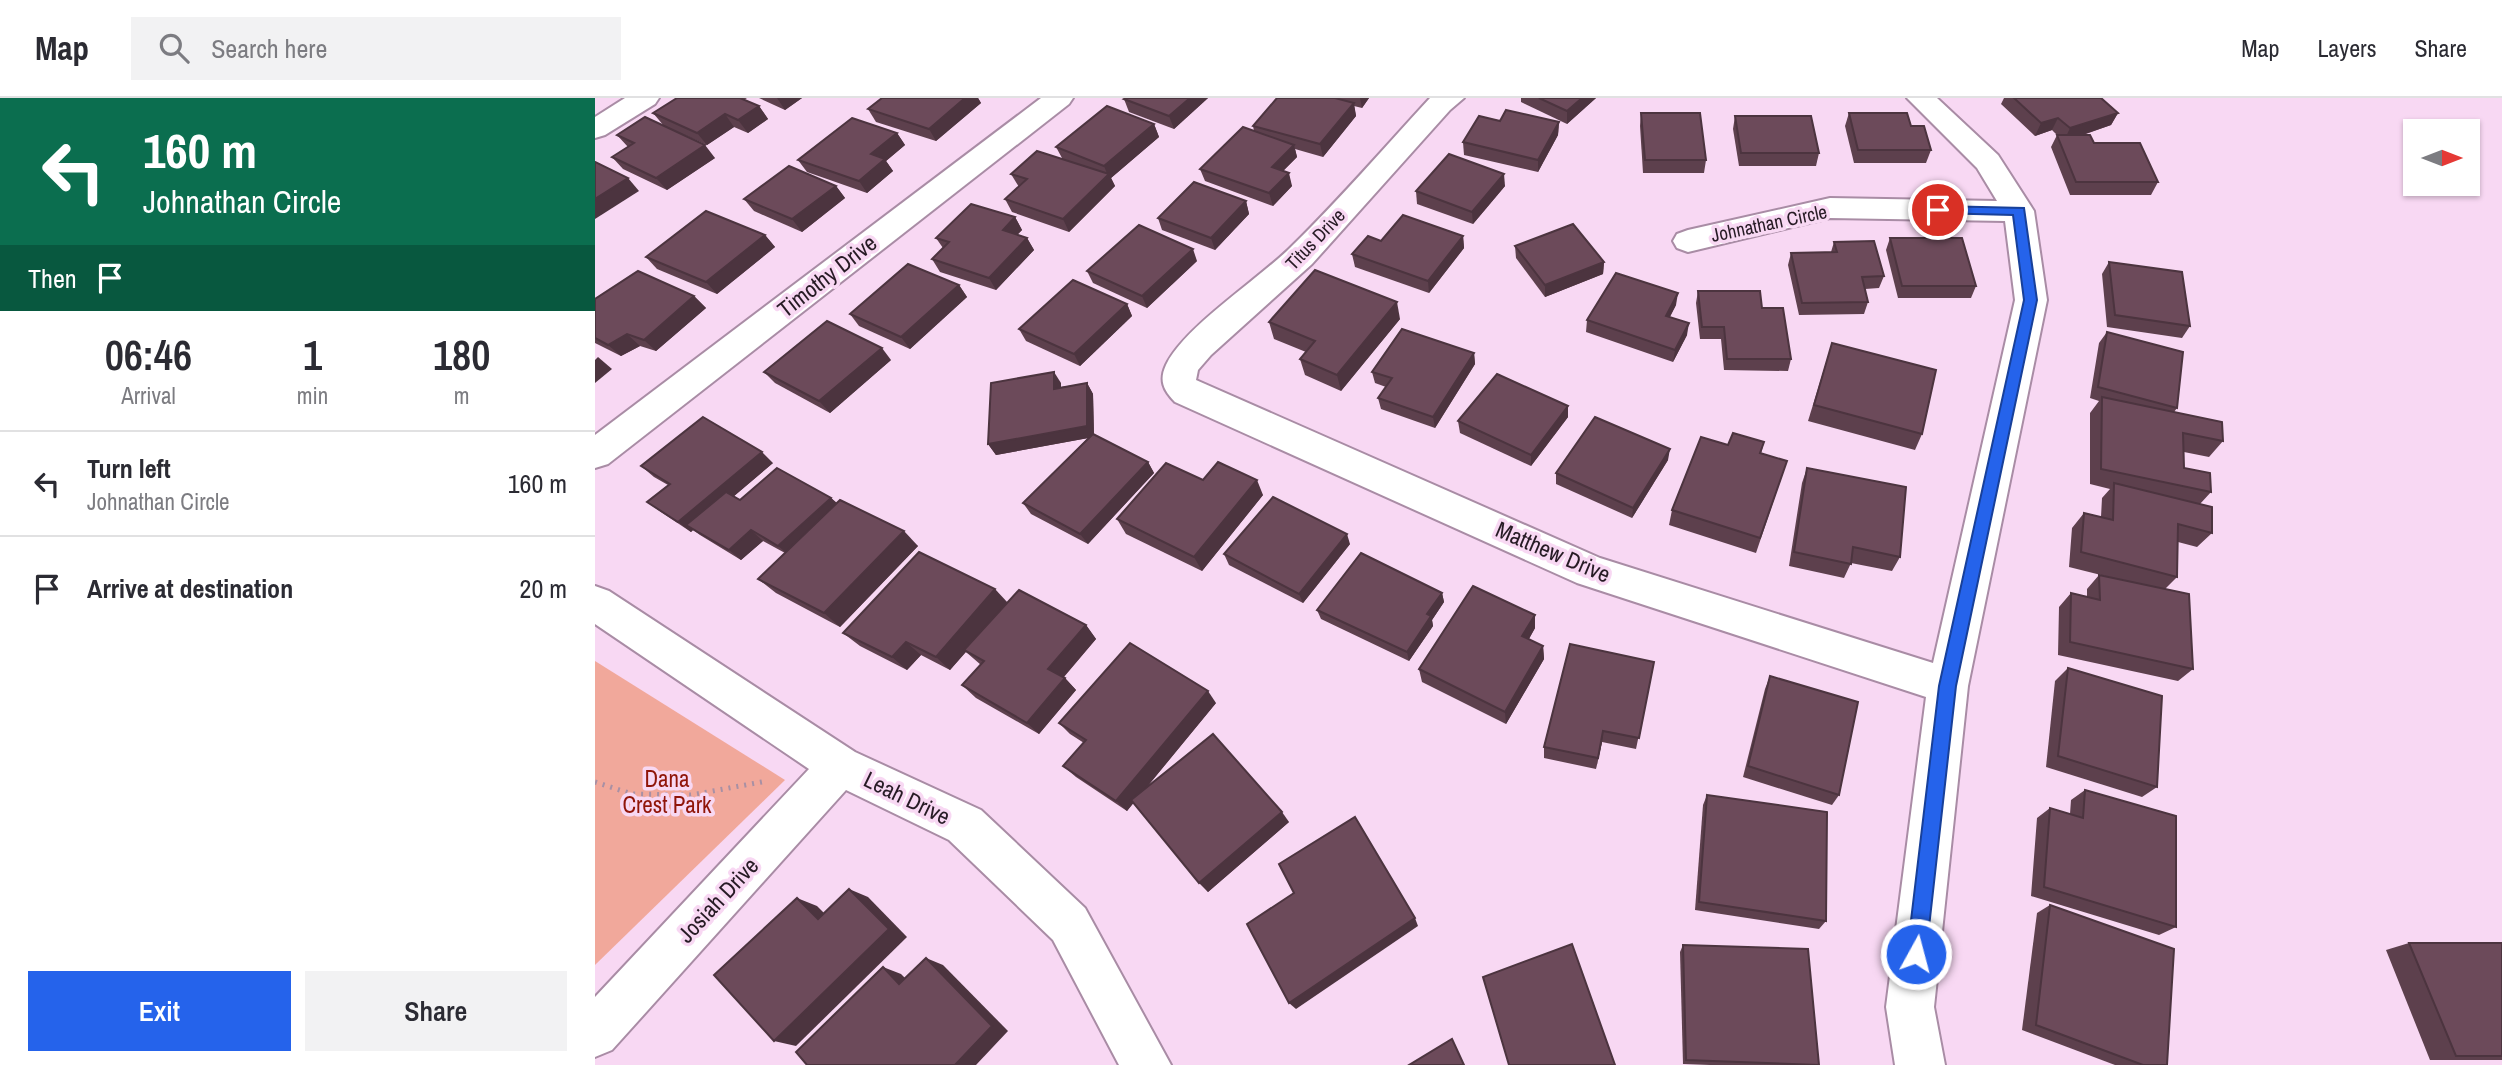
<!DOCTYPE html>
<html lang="en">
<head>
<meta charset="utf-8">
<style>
  body { margin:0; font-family:"Archivo Narrow",sans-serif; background:#f2f2f3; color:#2b2b33; height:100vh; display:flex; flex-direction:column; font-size:26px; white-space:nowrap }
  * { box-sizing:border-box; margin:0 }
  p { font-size:23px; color:#7c7c81 }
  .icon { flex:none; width:38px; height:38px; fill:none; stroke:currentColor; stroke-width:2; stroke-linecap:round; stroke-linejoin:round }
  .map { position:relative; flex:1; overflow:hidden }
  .side { display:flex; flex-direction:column; background:#fff; width:595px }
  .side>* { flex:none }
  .hud { background:#0b6e4f; color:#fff; overflow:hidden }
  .needle { width:46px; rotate:90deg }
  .buttons { position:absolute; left:1808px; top:21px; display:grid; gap:14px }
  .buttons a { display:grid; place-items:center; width:77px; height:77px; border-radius:0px; background:#fff; box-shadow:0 2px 5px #0004; font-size:35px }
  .pin { position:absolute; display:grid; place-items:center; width:60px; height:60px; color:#fff; margin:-30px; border:4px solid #fff; border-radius:50%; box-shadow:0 2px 7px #0007 }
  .me { position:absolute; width:77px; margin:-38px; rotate:7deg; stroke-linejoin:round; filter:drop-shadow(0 0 5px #0008) }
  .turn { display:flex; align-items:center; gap:24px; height:147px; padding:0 28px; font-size:32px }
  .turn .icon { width:91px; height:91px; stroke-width:2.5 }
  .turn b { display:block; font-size:49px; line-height:60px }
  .then { display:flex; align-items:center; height:66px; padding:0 28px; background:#0003; gap:14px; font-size:26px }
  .eta { display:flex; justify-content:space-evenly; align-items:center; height:119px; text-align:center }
  .eta b { font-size:42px; font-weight:600; line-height:49px }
  .action { display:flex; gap:14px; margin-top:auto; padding:14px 28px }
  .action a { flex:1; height:80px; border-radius:0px; background:#2563eb; color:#fff; font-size:28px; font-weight:600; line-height:80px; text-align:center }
  .action a+a { background:#f2f2f3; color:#2b2b33 }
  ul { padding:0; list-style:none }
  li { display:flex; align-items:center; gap:21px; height:105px; padding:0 28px; border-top:2px solid #e1e1e2 }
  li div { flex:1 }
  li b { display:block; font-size:26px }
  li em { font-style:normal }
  header { display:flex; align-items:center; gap:42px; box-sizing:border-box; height:98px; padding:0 35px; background:#fff; border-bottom:2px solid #e1e1e2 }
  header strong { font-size:33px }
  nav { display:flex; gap:38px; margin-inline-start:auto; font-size:24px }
  .search { width:490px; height:63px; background:#f2f2f3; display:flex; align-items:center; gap:18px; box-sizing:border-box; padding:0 24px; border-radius:0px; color:#7c7c81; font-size:26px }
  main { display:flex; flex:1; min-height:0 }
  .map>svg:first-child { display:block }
  .green { fill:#f1a89b }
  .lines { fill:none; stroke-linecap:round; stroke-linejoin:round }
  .minor-casing { stroke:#a98ca5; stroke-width:4 }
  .path { stroke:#a890a4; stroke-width:5; stroke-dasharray:2 6; stroke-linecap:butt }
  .minor { fill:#fff; fill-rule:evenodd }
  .wall { fill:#5d404d }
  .shaded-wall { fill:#4c343f }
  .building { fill:#6c4a5a; stroke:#4c343f; stroke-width:2 }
  .route { fill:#2563eb; stroke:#184099; stroke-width:2 }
  .labels { text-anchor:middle; stroke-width:7; stroke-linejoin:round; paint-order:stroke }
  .far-street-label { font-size:19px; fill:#271b25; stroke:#f8d8f3 }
  .street-label { font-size:23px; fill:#271b25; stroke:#f8d8f3 }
  .park-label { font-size:23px; fill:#901509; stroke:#f8d8f3 }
</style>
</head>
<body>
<header>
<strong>Map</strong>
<div class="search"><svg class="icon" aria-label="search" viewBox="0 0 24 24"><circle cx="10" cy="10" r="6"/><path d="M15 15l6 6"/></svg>Search here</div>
<nav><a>Map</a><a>Layers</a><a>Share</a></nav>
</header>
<main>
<section class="side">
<div class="hud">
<div class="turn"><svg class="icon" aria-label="left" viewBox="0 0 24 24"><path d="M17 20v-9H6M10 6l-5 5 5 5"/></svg><div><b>160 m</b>Johnathan Circle</div></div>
<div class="then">Then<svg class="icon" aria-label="arrive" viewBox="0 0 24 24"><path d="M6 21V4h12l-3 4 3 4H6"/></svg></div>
</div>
<div class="eta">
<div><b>06:46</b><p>Arrival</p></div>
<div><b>1</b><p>min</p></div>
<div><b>180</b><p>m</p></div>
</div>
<ul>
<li><svg class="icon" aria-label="left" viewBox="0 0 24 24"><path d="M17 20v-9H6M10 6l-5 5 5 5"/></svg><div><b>Turn left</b><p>Johnathan Circle</p></div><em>160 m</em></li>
<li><svg class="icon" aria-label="arrive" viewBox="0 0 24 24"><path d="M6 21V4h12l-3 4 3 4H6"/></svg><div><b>Arrive at destination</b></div><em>20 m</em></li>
</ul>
<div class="action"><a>Exit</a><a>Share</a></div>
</section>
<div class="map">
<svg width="1907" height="967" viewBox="0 0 1907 967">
  <rect width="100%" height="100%" fill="#f8d8f3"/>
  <polygon class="green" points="0,563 190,682 0,867"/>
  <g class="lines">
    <defs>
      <g id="minor">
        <polygon points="30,0 64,0 60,6 10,37 0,40 0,19"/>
        <polygon points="446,0 478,0 474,6 13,366 0,370 0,337"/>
        <path d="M835,0H869L855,12L717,166L616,257L603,272L601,282L1005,460L1338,565L1420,202L1410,123L1235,120L1093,154L1082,150L1078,143L1082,136L1093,132L1235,100L1402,103L1382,70L1312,0H1342L1403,57L1439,113L1452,202L1373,588L1339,909L1350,967H1300L1291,909L1331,599L982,485L580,304C568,292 564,282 571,267C589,229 664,181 696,149C744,102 789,50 835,0Z"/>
        <polygon points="0,488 14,493 260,654 386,712 490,810 576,967 524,967 458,842 354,742 251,692 17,952 0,959 0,899 214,671 0,526"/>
      </g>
    </defs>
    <use href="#minor" class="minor-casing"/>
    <polyline class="path" points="0,684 37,696 96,697 172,683"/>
    <use href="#minor" class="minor"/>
  </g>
  <g class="wall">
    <polygon points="82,0 152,0 149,2 164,8 173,21 153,35 139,29 112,47 69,28 58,15"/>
    <polygon points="164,0 207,0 190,12"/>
    <polygon points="287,0 383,0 386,5 341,43 281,24 273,11"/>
    <polygon points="613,0 579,31 534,14 529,1"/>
    <polygon points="682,0 774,0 767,10 759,8 761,18 728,59 700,51 702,59 688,73 697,88 678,108 610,83 605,71 659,33 658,28"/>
    <polygon points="926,0 1001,0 972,26 926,4"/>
    <polygon points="1409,0 1506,0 1523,15 1516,27 1488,37 1499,45 1563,84 1556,97 1475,97 1456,49 1462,37 1457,32 1440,38 1406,6"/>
    <polygon points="1046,15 1111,62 1109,75 1048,75 1045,28"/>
    <polygon points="1254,15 1316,28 1336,52 1331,65 1259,65 1250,28"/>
    <polygon points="1140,18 1224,55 1221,68 1144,68 1138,31"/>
    <polygon points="905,23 964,24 963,37 943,74 869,57 868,44"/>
    <polygon points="559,26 564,39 516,80 520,88 474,134 417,114 410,101 424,89 416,76 467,60 461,49"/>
    <polygon points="302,35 310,47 291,63 298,73 272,95 212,74 203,62"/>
    <polygon points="22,37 120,60 72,92 28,71 17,59 33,49"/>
    <polygon points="241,88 250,100 207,134 159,113 149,101"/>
    <polygon points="910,88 878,126 822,106 821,93"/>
    <polygon points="651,103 654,116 620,152 567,132 563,120"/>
    <polygon points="420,119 427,132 422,137 432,140 439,152 401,192 345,174 337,161 348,150 341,140"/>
    <polygon points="170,137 180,149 122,196 62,171 51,159"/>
    <polygon points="868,138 869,150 834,195 760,169 757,156 786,143"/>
    <polygon points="1295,140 1381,188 1376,200 1303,200 1291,152"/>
    <polygon points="1239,144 1289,178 1284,190 1270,191 1273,204 1269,216 1204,217 1193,167 1196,155 1236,154"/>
    <polygon points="920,148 1009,164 1008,176 950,199 921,160"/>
    <polygon points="602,163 552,210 498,185 492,173"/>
    <polygon points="1514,164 1595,228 1587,240 1512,229 1507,176"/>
    <polygon points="364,187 372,199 315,251 264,228 255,216"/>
    <polygon points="1103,193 1167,210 1196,261 1193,273 1129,272 1126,241 1105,241 1101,205"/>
    <polygon points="99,198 111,210 61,253 45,248 26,258 0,245 0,201"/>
    <polygon points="532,206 537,218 485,268 431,243 424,231"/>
    <polygon points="1081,207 1075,219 1092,237 1078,264 991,234 992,222"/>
    <polygon points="805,221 746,293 710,277 705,261 711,254 679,241 674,224"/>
    <polygon points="1512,234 1582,310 1579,314 1628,343 1614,359 1589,354 1589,370 1616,394 1605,406 1617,435 1602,449 1583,444 1582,479 1570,491 1598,571 1583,583 1463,557 1464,509 1476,495 1492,499 1492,491 1504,477 1514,479 1474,469 1477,430 1489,415 1506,419 1507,400 1515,391 1495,386 1495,315 1504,303 1495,300 1504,245"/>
    <polygon points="1237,245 1327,336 1320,352 1213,323"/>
    <polygon points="879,255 880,266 840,330 786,311 783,300 791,289 780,285 777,274"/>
    <polygon points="296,262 235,315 180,285 169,274"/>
    <polygon points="466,285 466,289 492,285 498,296 499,337 553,364 559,375 493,446 436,416 428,405 493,340 401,357 393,346"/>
    <polygon points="973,308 973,319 936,368 865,335 863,323"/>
    <polygon points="1169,344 1166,356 1192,363 1161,455 1074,427 1077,412 1133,347"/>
    <polygon points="1073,362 1037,420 961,386 961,375"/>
    <polygon points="178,365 139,398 145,402 236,400 242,405 323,448 245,529 181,495 163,481 190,455 168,443 146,462 105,437 98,432 96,434 66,414 52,404 73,387 59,379 46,368"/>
    <polygon points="1212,370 1305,459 1297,473 1256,465 1249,480 1194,468 1207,385"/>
    <polygon points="608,382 668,397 607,473 531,436 522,421"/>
    <polygon points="755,446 708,505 634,467 629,456"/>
    <polygon points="847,495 849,504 837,522 838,528 814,563 726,521 722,512"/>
    <polygon points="412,504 491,527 501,541 469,579 481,592 444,636 381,600 367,587 386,567 371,554 355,572 326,557 312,572 265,548 248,535"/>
    <polygon points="940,517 940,530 934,541 948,548 949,561 911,626 827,584 824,571"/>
    <polygon points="1059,564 1041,651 1007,644 1001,671 949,660 949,649"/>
    <polygon points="1473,570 1562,689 1547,699 1451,669 1460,583"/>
    <polygon points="1175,578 1244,697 1237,707 1148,679 1170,591"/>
    <polygon points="621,605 552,689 694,724 613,794 538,705 532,713 481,679 468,668 489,645 475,636 464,625"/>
    <polygon points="1490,692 1581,829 1564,837 1436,798 1442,720 1455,710 1475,716 1476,702"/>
    <polygon points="1112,697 1231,823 1224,831 1100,812 1108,707"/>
    <polygon points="1455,807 1572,967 1520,967 1427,932 1442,815"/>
    <polygon points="1814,845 1907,845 1907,962 1835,962 1791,852"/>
    <polygon points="1088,847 1224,967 1115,967 1088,966 1085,854"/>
  </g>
  <g class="shaded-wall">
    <polygon points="182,0 207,0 190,12"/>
    <polygon points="370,0 383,0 386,5 341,43 334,31"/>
    <polygon points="595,0 613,0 579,31 574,18"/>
    <polygon points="765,0 774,0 767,10"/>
    <polygon points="987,0 1001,0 972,26 972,13"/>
    <polygon points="759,5 761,18 728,59 725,46"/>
    <polygon points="164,8 173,21 153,35 143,22"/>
    <polygon points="1523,15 1516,27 1469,43 1475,30"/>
    <polygon points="130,16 139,29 112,47 102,35"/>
    <polygon points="1463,20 1457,32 1440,38 1446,25"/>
    <polygon points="964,24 963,37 943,74 943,62"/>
    <polygon points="559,26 564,39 516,80 520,88 474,134 468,121 513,78 509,68"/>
    <polygon points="302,35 310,47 291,63 298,73 272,95 264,83 276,56"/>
    <polygon points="110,47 120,60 72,92 61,80"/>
    <polygon points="699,47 702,59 680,81 677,69"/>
    <polygon points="694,75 697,88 678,108 674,95"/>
    <polygon points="909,76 910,88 878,126 877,114"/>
    <polygon points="33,80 44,93 0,121 0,101"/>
    <polygon points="241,88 250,100 207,134 197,121"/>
    <polygon points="651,103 654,116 620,152 616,140"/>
    <polygon points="420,119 427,132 414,145 408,132"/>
    <polygon points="170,137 180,149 122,196 111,184"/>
    <polygon points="868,138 869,150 834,195 833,183"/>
    <polygon points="432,140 439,152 401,192 394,180"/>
    <polygon points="598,151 602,163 552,210 547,198"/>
    <polygon points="1009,164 1008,176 950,199 950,187"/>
    <polygon points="364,187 372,199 315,251 306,239"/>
    <polygon points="1083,195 1081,207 1069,229 1071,218"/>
    <polygon points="99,198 111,210 61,253 49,242"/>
    <polygon points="802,204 805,221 746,293 742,277"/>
    <polygon points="532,206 537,218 485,268 479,256"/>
    <polygon points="1094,225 1092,237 1078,264 1080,252"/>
    <polygon points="32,236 45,248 26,258 13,247"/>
    <polygon points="287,250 296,262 235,315 224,303"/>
    <polygon points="879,255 880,266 840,330 838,319"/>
    <polygon points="3,259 17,271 0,285 0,262"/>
    <polygon points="459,274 466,285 466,302 459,291"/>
    <polygon points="492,285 498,296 499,339 401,357 393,346"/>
    <polygon points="973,308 973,319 936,368 936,357"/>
    <polygon points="1075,351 1073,362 1037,420 1038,410"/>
    <polygon points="167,354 178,365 99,432 91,427 98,432 96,434 83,424"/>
    <polygon points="553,364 559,375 493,446 485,436"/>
    <polygon points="662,382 668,397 607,473 599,459"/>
    <polygon points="236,400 247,410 195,458 183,448"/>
    <polygon points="156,432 168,443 146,462 134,452"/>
    <polygon points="309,433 323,448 245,529 229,515"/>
    <polygon points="752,436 755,446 708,505 704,496"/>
    <polygon points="400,491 413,505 355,572 341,559"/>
    <polygon points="847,495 849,504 837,522 838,528 814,563 812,554 832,516"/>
    <polygon points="940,517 940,530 928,551 927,538"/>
    <polygon points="491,527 501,541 465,583 453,571"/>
    <polygon points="311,544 326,557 312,572 297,559"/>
    <polygon points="948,548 949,561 911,626 910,614"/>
    <polygon points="470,580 481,592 444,636 432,625"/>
    <polygon points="613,593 621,605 532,713 521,703"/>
    <polygon points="1008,633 1007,644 1001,671 1003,660"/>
    <polygon points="687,714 694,724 613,794 604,785"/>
    <polygon points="254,791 273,799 312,839 201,948 179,943"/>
    <polygon points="202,800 222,808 243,829 223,821"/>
    <polygon points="820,820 823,828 701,911 694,905"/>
    <polygon points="331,860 348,867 413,933 381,967 360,967"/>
    <polygon points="288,869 306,876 322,892 304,886"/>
  </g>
  <g class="building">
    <polygon points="82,0 145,0 164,8 143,22 130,16 102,35 58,15"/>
    <polygon points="287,0 370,0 334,31 273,11"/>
    <polygon points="531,0 595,0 574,18 529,1"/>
    <polygon points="682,0 740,0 759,5 725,46 658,28"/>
    <polygon points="944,0 987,0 972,13"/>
    <polygon points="1419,0 1506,0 1523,15 1475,30 1463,20 1446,25"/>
    <polygon points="512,8 559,26 509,68 461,49"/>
    <polygon points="911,12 964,24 943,62 868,44 884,18 905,23"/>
    <polygon points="1046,15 1105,15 1111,62 1050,62"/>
    <polygon points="1254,15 1312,15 1316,28 1329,28 1336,52 1263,52"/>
    <polygon points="1140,18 1216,18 1224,55 1146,55"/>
    <polygon points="50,19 110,47 61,80 17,59 39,45 22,37"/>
    <polygon points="257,20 302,35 276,56 290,61 264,83 203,62"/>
    <polygon points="648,29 699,47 677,69 694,75 674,95 605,71"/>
    <polygon points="1462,37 1495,37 1499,45 1545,45 1563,84 1481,84"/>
    <polygon points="442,53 514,76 468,121 410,101 432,81 416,76"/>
    <polygon points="854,56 909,76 877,114 821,93"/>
    <polygon points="0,64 33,80 0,101"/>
    <polygon points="194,68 241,88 197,121 149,101"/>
    <polygon points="599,84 651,103 616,140 563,120"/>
    <polygon points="376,106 420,119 408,132 432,140 394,180 337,161 354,144 341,140"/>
    <polygon points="111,113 170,137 111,184 51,159"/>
    <polygon points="808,117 868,138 833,183 757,156 773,138 786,143"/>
    <polygon points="978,126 1009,164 950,187 920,148"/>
    <polygon points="544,127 598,151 547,198 492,173"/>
    <polygon points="1295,140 1367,140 1381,188 1307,188"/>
    <polygon points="1279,143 1289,178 1267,179 1273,204 1207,205 1196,155 1242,154 1239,144"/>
    <polygon points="1514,164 1587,174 1595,228 1520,217"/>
    <polygon points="313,166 364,187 306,239 255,216"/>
    <polygon points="720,172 802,204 742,277 705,261 720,243 674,224"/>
    <polygon points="43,173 99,198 49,242 32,236 13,247 0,240 0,201"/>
    <polygon points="1021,175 1083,195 1071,218 1094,225 1080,252 992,222"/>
    <polygon points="478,182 532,206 479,256 424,231"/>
    <polygon points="1103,193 1165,193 1167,210 1188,210 1196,261 1132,261 1129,229 1107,229"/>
    <polygon points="232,223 287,250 224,303 169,274"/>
    <polygon points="807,231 879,255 838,319 783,300 797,280 777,274"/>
    <polygon points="1512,234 1588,254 1582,310 1503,289"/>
    <polygon points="1237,245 1341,272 1327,336 1219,307"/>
    <polygon points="459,274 459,291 492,285 492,328 393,346 396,285"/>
    <polygon points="902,276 973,308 936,357 863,323"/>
    <polygon points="1507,299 1627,324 1628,343 1588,335 1589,370 1615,375 1616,394 1506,371"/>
    <polygon points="108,319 167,354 83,424 52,404 75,386 46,368"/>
    <polygon points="1000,319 1075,351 1038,410 961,375"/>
    <polygon points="1138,335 1169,344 1165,355 1192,363 1165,440 1077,412 1106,339 1133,347"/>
    <polygon points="498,336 553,364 485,436 428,405"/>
    <polygon points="623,364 662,382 599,459 522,421 571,365 608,382"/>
    <polygon points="182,370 236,400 183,448 156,432 134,452 91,427 131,394 145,402"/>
    <polygon points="1212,370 1311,389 1305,459 1258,449 1256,466 1199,454"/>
    <polygon points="1519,385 1617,409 1617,435 1583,426 1582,479 1486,454 1489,415 1518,422"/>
    <polygon points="678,399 752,436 704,496 629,456"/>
    <polygon points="245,402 309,433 229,515 163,481"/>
    <polygon points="324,454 400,491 341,559 311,544 297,559 248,535"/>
    <polygon points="766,455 847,495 832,516 836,518 812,554 722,512"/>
    <polygon points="1504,477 1594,496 1598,571 1475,544 1476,495 1505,502"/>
    <polygon points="878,488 940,517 927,538 948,548 910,614 824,571"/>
    <polygon points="424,492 491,527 453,571 470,580 432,625 367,587 389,563 369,552"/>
    <polygon points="535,545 613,593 521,703 468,668 491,642 464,625"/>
    <polygon points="975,546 1059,564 1044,640 1008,633 1003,660 949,649"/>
    <polygon points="1473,570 1567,598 1562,689 1463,658"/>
    <polygon points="1175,578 1263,604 1244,697 1153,668"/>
    <polygon points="618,636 687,714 604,785 536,702"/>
    <polygon points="1490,692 1581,718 1581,829 1449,789 1455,710 1488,720"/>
    <polygon points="1112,697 1232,714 1231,823 1104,804"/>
    <polygon points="760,719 820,820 694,905 652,826 699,795 684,766"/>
    <polygon points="254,791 294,831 179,943 119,877 202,800 223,821"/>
    <polygon points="1455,807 1579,851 1572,967 1548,967 1441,927"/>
    <polygon points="1814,845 1907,845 1907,958 1861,958"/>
    <polygon points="977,846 1020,967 914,967 888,879"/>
    <polygon points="1088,847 1213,851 1224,967 1091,962"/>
    <polygon points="331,860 397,928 360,967 212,967 201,954 288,869 304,886"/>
    <polygon points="857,941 869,967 814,967"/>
  </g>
  <polygon class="route" points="1343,108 1429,110 1442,202 1361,588 1331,856 1328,863 1321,865 1314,863 1312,856 1344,588 1429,202 1418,117 1339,115 1337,112"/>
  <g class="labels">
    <g class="far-street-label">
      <text transform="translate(1174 125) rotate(-12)" y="7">Johnathan Circle</text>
      <text transform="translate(720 141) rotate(-46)" y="7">Titus Drive</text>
    </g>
    <g class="street-label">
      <text transform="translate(232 178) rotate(-38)" y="8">Timothy Drive</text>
      <text transform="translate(958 454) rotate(23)" y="8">Matthew Drive</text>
      <text transform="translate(312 700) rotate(26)" y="8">Leah Drive</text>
      <text transform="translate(123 802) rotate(-47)" y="8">Josiah Drive</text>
    </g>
    <g class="park-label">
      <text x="72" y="689">Dana<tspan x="72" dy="26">Crest Park</tspan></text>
    </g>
  </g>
</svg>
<div class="buttons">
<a><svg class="needle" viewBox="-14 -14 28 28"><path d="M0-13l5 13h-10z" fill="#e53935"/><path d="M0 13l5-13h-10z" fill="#7c7c81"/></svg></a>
</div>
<div class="pin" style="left:1343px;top:112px;background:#d93025"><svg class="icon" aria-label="arrive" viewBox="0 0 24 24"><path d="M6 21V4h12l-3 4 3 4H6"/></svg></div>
<svg class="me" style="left:1321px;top:856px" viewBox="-20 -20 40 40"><circle r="17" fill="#2563eb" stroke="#fff" stroke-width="3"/><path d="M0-11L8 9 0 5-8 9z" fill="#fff"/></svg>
</div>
</main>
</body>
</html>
